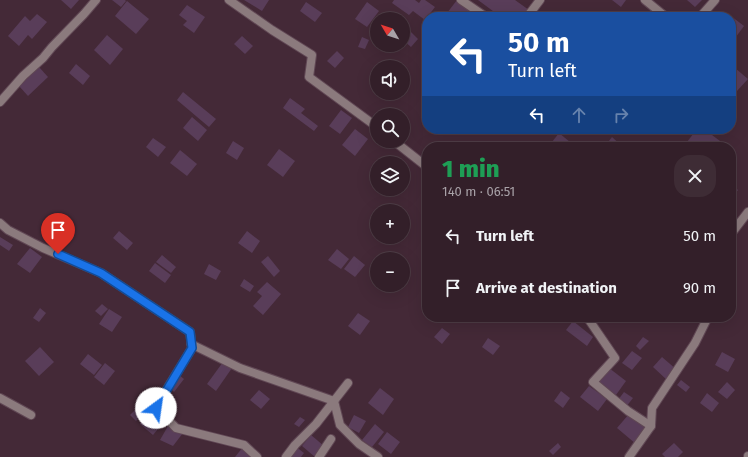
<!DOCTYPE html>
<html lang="en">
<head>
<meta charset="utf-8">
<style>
  body { margin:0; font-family:"Fira Sans",sans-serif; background:#3e2c35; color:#f1f3f6; height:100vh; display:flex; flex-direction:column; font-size:15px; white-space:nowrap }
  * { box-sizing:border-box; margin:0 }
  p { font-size:13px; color:#a9a2a8 }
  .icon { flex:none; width:22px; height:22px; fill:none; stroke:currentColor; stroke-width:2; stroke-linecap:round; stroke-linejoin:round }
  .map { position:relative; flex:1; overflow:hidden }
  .panel { position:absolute; left:422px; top:142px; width:314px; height:180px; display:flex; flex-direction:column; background:#331f29; border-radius:16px; box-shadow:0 4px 16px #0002,0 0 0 1px #4e3d46 }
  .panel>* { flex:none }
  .top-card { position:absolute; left:422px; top:12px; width:314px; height:122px; border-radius:16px; box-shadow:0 4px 16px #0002,0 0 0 1px #4e3d46; background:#1a4fa0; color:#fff; overflow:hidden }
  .needle { width:26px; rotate:309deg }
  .fabs { position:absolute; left:370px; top:12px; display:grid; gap:8px }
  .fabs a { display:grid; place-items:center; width:40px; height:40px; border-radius:50%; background:#331f29; box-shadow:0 4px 16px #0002,0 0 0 1px #4e3d46; font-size:20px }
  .pin { position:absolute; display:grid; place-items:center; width:34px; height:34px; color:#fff; margin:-41px -17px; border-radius:50% 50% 50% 0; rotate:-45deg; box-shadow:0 0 4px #0007 }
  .pin .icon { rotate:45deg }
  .me { position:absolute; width:44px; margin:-22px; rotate:31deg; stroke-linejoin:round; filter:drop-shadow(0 0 3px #0008) }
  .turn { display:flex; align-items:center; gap:14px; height:84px; padding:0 20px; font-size:18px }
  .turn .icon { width:52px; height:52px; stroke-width:2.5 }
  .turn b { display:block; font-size:28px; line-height:34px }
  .lanes { display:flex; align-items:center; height:38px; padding:0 20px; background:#0003; justify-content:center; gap:20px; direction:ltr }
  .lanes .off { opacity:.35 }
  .round { display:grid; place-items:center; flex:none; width:42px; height:42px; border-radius:16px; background:#3e2c35 }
  .summary { display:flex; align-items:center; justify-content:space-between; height:68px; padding:0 20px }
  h1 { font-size:24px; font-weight:800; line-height:30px; color:#1e9e55 }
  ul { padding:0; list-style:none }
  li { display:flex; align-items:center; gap:12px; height:52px; padding:0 20px }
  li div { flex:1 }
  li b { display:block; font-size:15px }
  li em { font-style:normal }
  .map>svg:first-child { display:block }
  .building { fill:#593d59 }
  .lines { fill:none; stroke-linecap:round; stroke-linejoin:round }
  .minor-casing { stroke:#604754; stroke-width:10 }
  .tertiary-casing { stroke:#604754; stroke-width:10 }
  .minor { stroke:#8b7a7d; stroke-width:8 }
  .tertiary { stroke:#8b7a7d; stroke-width:8 }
  .route-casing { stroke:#114b97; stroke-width:10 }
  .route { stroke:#1a73e8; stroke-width:7 }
</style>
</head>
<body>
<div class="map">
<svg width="748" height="457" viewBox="0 0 748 457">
  <rect width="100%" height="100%" fill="#442937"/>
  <g class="building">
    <polygon points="61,0 79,0 71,9"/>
    <polygon points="112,0 125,0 126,1 121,7"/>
    <polygon points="244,0 269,0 262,11"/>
    <polygon points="394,0 415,0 419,3 421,0 425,0 435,7 425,20 413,11 409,15 392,3"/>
    <polygon points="457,0 479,17 444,17"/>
    <polygon points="478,0 515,0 529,10 523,17 509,17 505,13 502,17 501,17"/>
    <polygon points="612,0 626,0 621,7"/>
    <polygon points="687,0 702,0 695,7"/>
    <polygon points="127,1 149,19 136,34 115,16"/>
    <polygon points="306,2 322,13 315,22 300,11"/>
    <polygon points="367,2 379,11 367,27 355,19"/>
    <polygon points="187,5 205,17 194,33 183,25 187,21 179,15"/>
    <polygon points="37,14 47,22 32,39 28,35 19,46 8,36 25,16 30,21"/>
    <polygon points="731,16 744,26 733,41 731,39"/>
    <polygon points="407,28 418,39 411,47 403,40 403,32"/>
    <polygon points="107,35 123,49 110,65 94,50"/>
    <polygon points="242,36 253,46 245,54 234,44"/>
    <polygon points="362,37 369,40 365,49 358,47"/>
    <polygon points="337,51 344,58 335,68 327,61"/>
    <polygon points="76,64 90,76 83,85 69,73"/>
    <polygon points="39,67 48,77 28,96 19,86"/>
    <polygon points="735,68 748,79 737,91 731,86 731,72"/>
    <polygon points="183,92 216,119 209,127 177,100"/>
    <polygon points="290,98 305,109 301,113 318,126 314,131 283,108"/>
    <polygon points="341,110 352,118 340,134 329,126"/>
    <polygon points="192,117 207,130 198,141 183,128"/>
    <polygon points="355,129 368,139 355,156 342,145"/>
    <polygon points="697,129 704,129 720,141 716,147 693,147 687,142"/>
    <polygon points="559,133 570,142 566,147 559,147 552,142"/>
    <polygon points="612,137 623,147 606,147 605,146"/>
    <polygon points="153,138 166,147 158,157 146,147"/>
    <polygon points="233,141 244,148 237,160 226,153"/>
    <polygon points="279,149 295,161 283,177 267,165"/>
    <polygon points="180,150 197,164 187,176 170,163"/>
    <polygon points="731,184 738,190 731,199"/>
    <polygon points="119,231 133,243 127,250 113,238"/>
    <polygon points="247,231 260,241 252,253 238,243"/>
    <polygon points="0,237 13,245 9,251 0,245"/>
    <polygon points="30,248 42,257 30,273 17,264"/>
    <polygon points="337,249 349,259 341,269 328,260"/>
    <polygon points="162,255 176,267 171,273 156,262"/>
    <polygon points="268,256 280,271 274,277 261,262"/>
    <polygon points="354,256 365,265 355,277 344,269"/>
    <polygon points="155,263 171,275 165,283 149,271"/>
    <polygon points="209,264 221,271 216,280 204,274"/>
    <polygon points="244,279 254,286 250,292 240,286"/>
    <polygon points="267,282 281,294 263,315 253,306 262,296 257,292"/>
    <polygon points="102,304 108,309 101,316 95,311"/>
    <polygon points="40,308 46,313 39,322 33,318"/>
    <polygon points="109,309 122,317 112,332 99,324"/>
    <polygon points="358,313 370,321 360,335 348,326"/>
    <polygon points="573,321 593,337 587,346 566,330"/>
    <polygon points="442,328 450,334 442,344 434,337"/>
    <polygon points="643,337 649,341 640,350 636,346"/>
    <polygon points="488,338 500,346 493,355 482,347"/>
    <polygon points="40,347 54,362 39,376 25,361"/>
    <polygon points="632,351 642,358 632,370 622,363"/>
    <polygon points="722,352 735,359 728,372 715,365"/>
    <polygon points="88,354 102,365 94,375 80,364"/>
    <polygon points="662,357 677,370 667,380 653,367"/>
    <polygon points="223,362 232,368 216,391 207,384"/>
    <polygon points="105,363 115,371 104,385 94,377"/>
    <polygon points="609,368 626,381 616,395 599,382"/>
    <polygon points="179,375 184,379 174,392 169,387"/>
    <polygon points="681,380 690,387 686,392 677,385"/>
    <polygon points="727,382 735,390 727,399 718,392"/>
    <polygon points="589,386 607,399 598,411 580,397"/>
    <polygon points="380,388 394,399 383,415 368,403"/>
    <polygon points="259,390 270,399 261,409 250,400"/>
    <polygon points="561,391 570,398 563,408 554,401"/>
    <polygon points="624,392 633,398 626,407 618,400"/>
    <polygon points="707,393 719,403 712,412 700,403"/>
    <polygon points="149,405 167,418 153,435 140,424"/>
    <polygon points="136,409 142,415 136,421 130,415"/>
    <polygon points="629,414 648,430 636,444 617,428"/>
    <polygon points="354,415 366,421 359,433 348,427"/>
    <polygon points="300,417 305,420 299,427 294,424"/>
    <polygon points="375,424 384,432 372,447 362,440"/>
    <polygon points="168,426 183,433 173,446 160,440"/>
    <polygon points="387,432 400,442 391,454 378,444"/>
    <polygon points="311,435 324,446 315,457 302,446"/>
    <polygon points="558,443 561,447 553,455 549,451"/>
    <polygon points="674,443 683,452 678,457 665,457 662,454"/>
    <polygon points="295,446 304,453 301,457 287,457"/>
    <polygon points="243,447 255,457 235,457"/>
  </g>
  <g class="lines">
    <defs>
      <g id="minor">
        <polyline points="229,0 272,30 312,55 309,77 377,127"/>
        <polyline points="461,0 486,17"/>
        <polyline points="645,0 666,17"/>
        <polyline points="527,17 540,0"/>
        <polyline points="700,17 715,0"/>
        <polyline points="394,141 427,167"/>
        <polyline points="0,223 8,230 43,248 101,273 190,332 192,348 156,407 176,428 244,445 257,457"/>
        <polyline points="731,234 748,212"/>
        <polyline points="587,317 615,358 593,382 628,411 651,426"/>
        <polyline points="191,344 240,368 334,401 340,425 359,444 378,457"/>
        <polyline points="0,398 31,415"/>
        <polyline points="286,457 295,445 316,424 348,383"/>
        <polyline points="319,457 331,439"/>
        <polyline points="629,457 651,426 652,408 695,343 708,317"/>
        <polyline points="748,457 748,456"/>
      </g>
      <polyline id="tertiary" points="0,102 23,76 43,58 52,47 84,14 96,0"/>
    </defs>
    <use href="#minor" class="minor-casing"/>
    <use href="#tertiary" class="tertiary-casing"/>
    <use href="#minor" class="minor"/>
    <use href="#tertiary" class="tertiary"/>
  </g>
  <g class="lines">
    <defs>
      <polyline id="route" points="58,254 101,273 190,332 192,348 156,408"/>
    </defs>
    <use href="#route" class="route-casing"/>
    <use href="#route" class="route"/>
  </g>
</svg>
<div class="fabs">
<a><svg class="needle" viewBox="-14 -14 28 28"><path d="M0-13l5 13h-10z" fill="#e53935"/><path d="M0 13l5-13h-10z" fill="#a9a2a8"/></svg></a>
<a><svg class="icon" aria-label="sound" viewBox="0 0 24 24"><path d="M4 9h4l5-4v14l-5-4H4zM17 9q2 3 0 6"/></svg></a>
<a><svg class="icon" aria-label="search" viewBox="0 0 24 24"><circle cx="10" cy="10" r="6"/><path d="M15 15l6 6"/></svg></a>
<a><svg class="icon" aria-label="layers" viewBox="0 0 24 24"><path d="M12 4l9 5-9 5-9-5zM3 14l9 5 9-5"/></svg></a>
<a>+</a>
<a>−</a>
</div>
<div class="pin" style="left:58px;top:254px;background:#d93025"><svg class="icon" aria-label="arrive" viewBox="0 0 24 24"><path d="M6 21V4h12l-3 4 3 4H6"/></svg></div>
<svg class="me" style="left:156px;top:408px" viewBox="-20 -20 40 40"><circle r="19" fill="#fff"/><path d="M0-13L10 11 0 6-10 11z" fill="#1a73e8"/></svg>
<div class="top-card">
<div class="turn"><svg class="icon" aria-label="left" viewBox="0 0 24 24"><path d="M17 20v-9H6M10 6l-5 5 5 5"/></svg><div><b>50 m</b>Turn left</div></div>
<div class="lanes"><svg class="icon" aria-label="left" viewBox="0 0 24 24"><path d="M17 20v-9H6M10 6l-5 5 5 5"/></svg><svg class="icon off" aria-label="ahead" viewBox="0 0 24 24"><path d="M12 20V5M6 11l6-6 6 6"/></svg><svg class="icon off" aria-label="right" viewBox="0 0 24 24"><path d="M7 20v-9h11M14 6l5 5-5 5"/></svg></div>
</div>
<section class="panel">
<div class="summary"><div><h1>1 min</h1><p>140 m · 06:51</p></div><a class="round"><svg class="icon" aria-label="close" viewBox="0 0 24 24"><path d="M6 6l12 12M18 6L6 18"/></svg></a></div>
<ul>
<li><svg class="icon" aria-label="left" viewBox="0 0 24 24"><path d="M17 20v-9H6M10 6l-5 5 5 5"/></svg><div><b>Turn left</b></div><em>50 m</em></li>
<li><svg class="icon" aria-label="arrive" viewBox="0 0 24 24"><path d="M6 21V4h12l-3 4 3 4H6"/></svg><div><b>Arrive at destination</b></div><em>90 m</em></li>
</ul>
</section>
</div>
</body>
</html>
